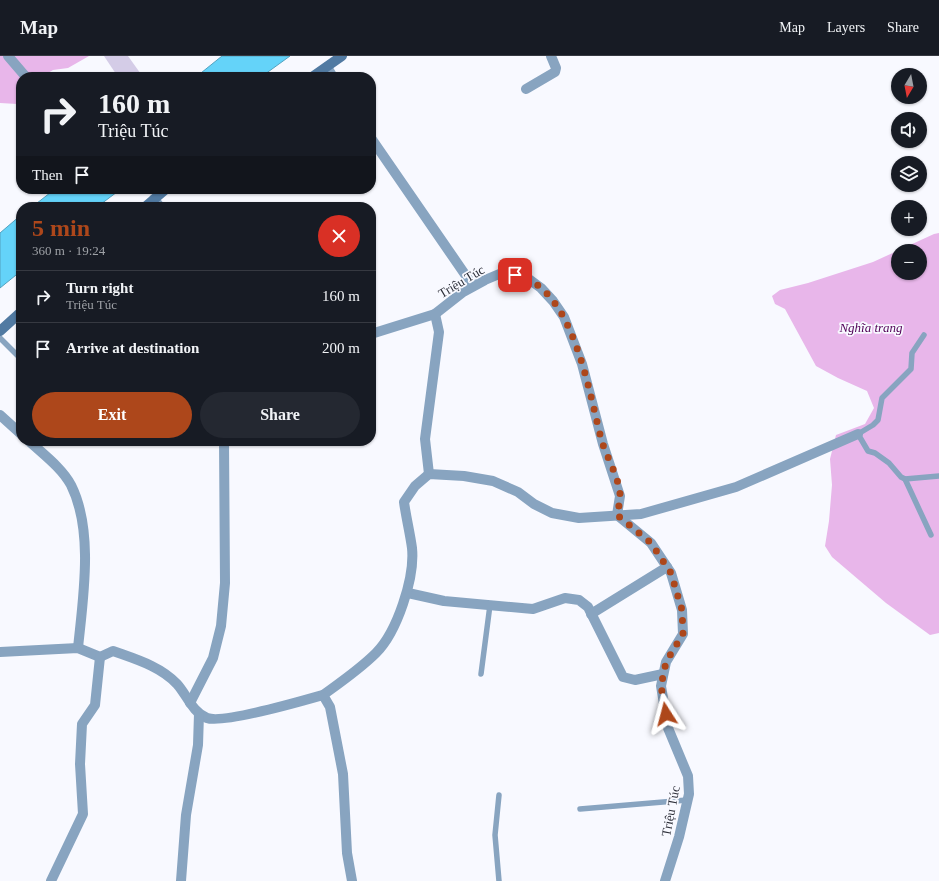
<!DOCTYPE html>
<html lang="en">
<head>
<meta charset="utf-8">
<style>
  body { margin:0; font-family:"Times New Roman",serif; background:#242831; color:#f1f3f6; height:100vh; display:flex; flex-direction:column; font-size:15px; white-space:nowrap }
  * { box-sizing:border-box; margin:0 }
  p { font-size:13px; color:#9ea1a6 }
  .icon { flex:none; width:22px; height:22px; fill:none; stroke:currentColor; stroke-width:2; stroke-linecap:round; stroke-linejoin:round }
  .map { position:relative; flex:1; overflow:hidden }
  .sheet { position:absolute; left:16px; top:146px; width:360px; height:244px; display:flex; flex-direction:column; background:#171b24; border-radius:16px; box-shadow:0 1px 3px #0004 }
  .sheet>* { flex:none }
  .hud { position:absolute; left:16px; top:16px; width:360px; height:122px; border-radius:16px; box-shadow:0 1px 3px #0004; background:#171b24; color:#f1f3f6; overflow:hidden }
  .needle { width:26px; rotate:190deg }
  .tools { position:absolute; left:891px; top:12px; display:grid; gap:8px }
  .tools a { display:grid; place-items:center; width:36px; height:36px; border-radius:50%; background:#171b24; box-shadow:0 1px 3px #0004; font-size:20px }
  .pin { position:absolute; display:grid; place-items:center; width:34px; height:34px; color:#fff; margin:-17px; border-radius:8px; box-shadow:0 2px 6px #0006 }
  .me { position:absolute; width:44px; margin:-22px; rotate:351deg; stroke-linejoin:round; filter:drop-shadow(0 0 3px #0008) }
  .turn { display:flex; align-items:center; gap:14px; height:84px; padding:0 16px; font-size:18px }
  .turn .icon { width:52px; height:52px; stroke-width:2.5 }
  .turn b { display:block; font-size:28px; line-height:34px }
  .then { display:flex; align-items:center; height:38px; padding:0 16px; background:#0003; gap:8px; font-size:15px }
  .round { display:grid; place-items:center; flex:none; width:42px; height:42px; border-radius:21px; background:#242831 }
  .summary { display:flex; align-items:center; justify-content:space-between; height:68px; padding:0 16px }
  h1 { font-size:24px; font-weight:600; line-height:30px; color:#ad471b }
  .button { display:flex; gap:8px; margin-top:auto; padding:8px 16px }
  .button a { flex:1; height:46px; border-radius:24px; background:#ad471b; color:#fff; font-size:16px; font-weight:600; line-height:46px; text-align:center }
  .button a+a { background:#242831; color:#f1f3f6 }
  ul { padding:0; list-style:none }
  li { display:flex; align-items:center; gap:12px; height:52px; padding:0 16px; border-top:1px solid #363941 }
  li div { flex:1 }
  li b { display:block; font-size:15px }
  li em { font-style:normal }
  header { display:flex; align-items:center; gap:24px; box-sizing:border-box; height:56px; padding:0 20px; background:#171b24; border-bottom:1px solid #363941 }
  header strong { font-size:19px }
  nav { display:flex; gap:22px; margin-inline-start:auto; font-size:14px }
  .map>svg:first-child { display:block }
  .green { fill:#e8b6ea; fill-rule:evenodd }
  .water { fill:#64d3f9; stroke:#53a2bf }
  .building { fill:#d4cce7 }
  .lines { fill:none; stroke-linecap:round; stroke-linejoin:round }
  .lane { stroke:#88a4c0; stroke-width:5.5 }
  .street { stroke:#88a4c0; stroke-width:10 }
  .secondary { stroke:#517aa2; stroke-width:10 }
  .route { stroke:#ad471b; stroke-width:7; stroke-dasharray:0 12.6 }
  .labels { text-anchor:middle; stroke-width:3.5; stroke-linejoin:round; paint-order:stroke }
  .street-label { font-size:13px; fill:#2c2e38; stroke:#f8f9ff }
  .park-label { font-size:13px; font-style:italic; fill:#510157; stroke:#f8f9ff }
</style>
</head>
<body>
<header>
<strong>Map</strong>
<nav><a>Map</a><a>Layers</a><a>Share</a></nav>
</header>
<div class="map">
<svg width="939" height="825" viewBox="0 0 939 825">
  <rect width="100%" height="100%" fill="#f8f9ff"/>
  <g class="green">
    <polygon points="0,0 89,0 68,12 53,14 41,21 21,21 21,43 17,48 0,47"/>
    <path d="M939,177V577L930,579L886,547L832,501L825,490L829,465L832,429L830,403L836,379L865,368L874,352L867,335L838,322L816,310L785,253L775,248L772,240L780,234L808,227L873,206L934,178ZM898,195H920V217H898Z"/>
  </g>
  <g class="water">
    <polygon points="222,0 290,0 261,21 196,21"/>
    <polygon points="55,133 121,133 97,151 32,151"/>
    <polygon points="21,159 21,215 0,232 0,177"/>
  </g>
  <polygon class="building" points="104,0 128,0 143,21 118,21"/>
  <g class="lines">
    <g class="lane">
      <polyline points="924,279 912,297 911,313 882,342 878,364 873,369 858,378 868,395 875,397 889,407 901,421 905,423 939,420"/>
      <polyline points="0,282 21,303"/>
      <polyline points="905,423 931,479"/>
      <polyline points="481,618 490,549"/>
      <polyline points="580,753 687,744"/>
      <polyline points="499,825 495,779 499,739"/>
    </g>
    <g class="street">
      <polyline points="8,0 26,21"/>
      <polyline points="327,11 333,21"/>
      <polyline points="526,33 555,16 556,12 551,0"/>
      <polyline points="371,82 473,230"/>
      <polyline points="154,143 160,151"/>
      <polyline points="371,278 435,258 463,236 485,224 504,216 526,221 541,232 553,245 564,261 582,308 603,388 620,440 617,459 651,487 671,517 682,554 683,578 666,606 661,630 668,672 688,720 689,738 679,781 665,825"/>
      <polyline points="0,359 21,378"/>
      <path d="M29,385C43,398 62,412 71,429C94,475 83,542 78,592"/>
      <polyline points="429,418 425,383 439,276 435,258"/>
      <polyline points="408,537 444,545 533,553 565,542 579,544 588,551 623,621 635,624 663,618"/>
      <polyline points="591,558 667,511"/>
      <path d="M0,596L78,592L100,601L113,595C135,603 160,610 177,628C187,639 192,656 207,662C223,668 302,645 323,639L330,651L343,718L347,797L352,825"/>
      <path d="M323,639C341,626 360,613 376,597C397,576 415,522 412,492C410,477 406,461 404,446L415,430L429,418L464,420L493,425L518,436L534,448L552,457L579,462L641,458L736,431L858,378"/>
      <polyline points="190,647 213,602 221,570 225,527 224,385"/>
      <polyline points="51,825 83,758 80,708 82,668 95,649 100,601"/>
      <polyline points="181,825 186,759 198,689 199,658"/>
    </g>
    <g class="secondary">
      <polyline points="312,21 342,0"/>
      <polyline points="145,151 166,133"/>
      <polyline points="0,275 21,256"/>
    </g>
  </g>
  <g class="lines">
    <path class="route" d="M515,219C574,230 589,338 602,386C607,401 621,426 620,441C620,447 618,453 617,459L651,487L671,517L682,554L683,578L666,606L661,630L666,658"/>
  </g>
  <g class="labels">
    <g class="street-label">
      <text transform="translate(461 225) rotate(-31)" y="5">Triệu Túc</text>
      <text transform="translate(670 755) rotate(-79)" y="5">Triệu Túc</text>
    </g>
    <g class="park-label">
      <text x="871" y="276">Nghĩa trang</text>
    </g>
  </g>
</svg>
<div class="tools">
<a><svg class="needle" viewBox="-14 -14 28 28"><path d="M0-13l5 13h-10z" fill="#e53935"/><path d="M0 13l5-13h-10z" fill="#9ea1a6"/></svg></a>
<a><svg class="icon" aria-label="sound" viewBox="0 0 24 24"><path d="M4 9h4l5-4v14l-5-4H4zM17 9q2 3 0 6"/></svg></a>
<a><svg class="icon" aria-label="layers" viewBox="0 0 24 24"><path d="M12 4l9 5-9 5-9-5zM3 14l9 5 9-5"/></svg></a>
<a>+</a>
<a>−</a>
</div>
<div class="pin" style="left:515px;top:219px;background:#d93025"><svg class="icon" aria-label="arrive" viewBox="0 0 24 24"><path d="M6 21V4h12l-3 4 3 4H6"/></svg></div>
<svg class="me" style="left:666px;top:658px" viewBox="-20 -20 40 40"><path d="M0-17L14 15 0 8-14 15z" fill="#ad471b" stroke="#fff" stroke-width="4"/></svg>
<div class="hud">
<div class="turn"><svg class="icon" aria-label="right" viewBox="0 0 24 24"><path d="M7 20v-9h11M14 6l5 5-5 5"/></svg><div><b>160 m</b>Triệu Túc</div></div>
<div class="then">Then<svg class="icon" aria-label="arrive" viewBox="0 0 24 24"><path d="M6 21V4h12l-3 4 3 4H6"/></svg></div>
</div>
<section class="sheet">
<div class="summary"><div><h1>5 min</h1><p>360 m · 19:24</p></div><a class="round" style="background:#d93025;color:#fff"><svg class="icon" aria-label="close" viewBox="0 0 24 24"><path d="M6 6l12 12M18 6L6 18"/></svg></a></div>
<ul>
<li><svg class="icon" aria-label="right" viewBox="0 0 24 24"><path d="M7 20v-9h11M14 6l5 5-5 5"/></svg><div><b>Turn right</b><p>Triệu Túc</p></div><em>160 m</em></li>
<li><svg class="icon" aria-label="arrive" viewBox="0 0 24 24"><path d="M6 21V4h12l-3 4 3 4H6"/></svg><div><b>Arrive at destination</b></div><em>200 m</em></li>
</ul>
<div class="button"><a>Exit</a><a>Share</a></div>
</section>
</div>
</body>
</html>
